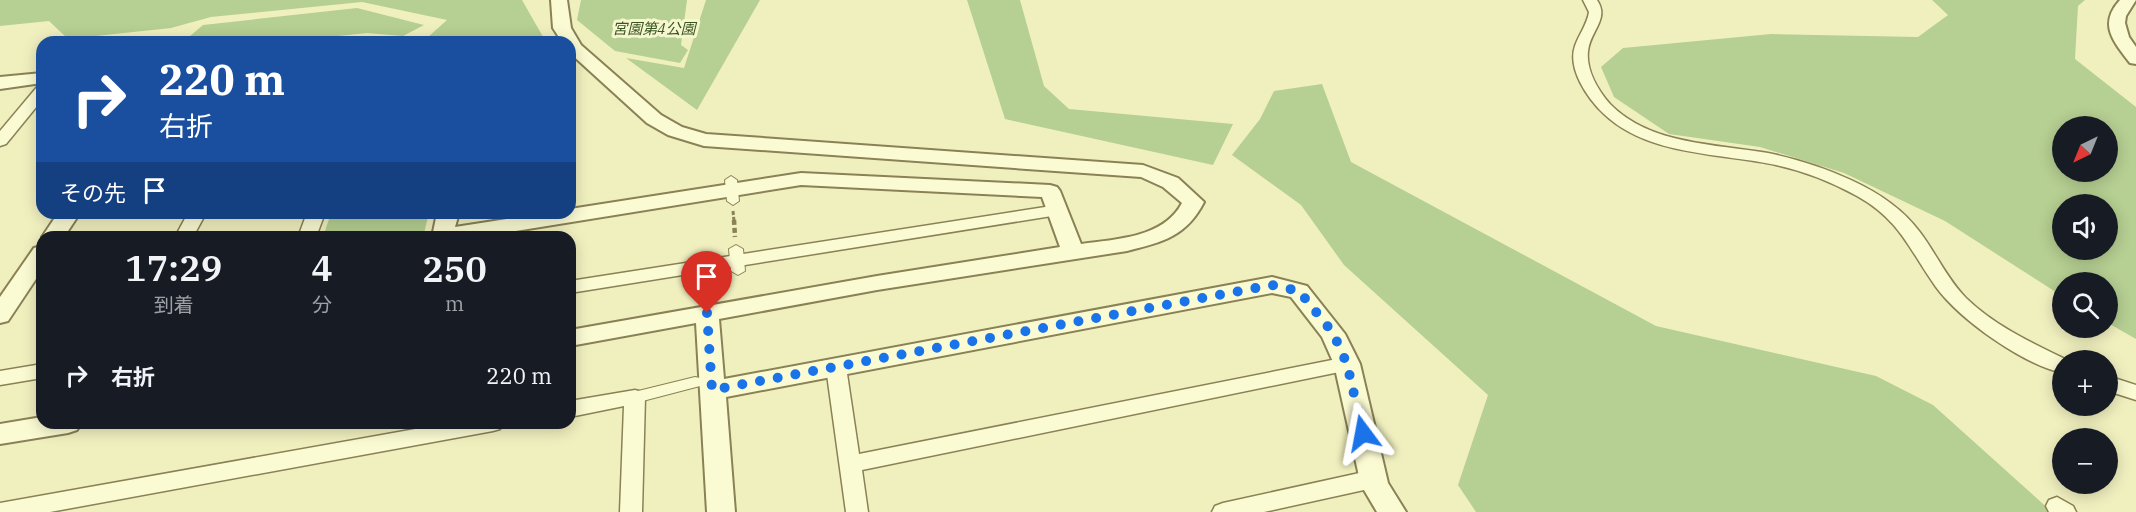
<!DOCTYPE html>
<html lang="ja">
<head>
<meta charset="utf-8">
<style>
  body { margin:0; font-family:"IBM Plex Serif","Noto Sans JP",serif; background:#20242c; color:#f1f3f6; height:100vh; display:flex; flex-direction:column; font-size:22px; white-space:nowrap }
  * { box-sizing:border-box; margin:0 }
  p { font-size:20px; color:#9ea1a6 }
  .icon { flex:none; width:33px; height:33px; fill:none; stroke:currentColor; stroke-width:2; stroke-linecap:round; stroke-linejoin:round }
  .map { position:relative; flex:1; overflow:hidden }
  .panel { position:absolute; left:36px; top:231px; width:540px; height:198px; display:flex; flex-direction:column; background:#171b24; border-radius:18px; box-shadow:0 3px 15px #0003 }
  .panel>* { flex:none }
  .top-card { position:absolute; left:36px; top:36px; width:540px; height:183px; border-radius:18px; box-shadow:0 3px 15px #0003; background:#1a4fa0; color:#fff; overflow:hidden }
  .needle { width:39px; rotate:223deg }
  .buttons { position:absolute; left:2052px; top:116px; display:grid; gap:12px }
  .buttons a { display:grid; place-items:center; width:66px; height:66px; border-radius:50%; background:#171b24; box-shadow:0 3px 15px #0003; font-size:30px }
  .pin { position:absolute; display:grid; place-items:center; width:51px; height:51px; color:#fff; margin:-62px -26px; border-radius:50% 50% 50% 0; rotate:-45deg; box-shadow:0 0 6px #0007 }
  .pin .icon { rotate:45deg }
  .me { position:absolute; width:66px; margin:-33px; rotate:347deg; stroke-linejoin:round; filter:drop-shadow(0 0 4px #0008) }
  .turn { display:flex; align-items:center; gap:21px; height:126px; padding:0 24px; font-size:27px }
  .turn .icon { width:78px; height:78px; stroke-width:2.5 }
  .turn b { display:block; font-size:42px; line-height:51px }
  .then { display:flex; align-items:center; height:57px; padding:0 24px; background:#0003; gap:12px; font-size:22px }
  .eta { display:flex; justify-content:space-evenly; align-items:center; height:102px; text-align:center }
  .eta b { font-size:36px; font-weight:600; line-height:42px }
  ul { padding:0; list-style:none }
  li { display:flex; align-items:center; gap:18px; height:84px; padding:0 24px }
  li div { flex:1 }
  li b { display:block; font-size:22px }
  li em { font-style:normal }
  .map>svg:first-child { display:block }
  .green { fill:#b6cf92; fill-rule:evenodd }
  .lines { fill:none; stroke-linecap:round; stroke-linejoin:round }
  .pedestrian-casing { stroke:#8a8156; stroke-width:2 }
  .minor-casing { stroke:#8a8156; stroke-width:3 }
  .tertiary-casing { stroke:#8a8156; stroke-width:4 }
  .path-far1 { stroke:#8a8156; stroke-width:3; stroke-dasharray:4 2; stroke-linecap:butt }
  .path { stroke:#8a8156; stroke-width:4.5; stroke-dasharray:5 3; stroke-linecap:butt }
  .pedestrian { fill:#fbfbd3; fill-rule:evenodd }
  .minor { fill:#fbfbd3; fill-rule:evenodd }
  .tertiary { fill:#fbfbd3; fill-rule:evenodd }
  .route { stroke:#1a73e8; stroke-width:10; stroke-dasharray:0 18 }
  .labels { text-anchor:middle; stroke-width:6; stroke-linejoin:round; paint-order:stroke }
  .far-park-label { font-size:15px; font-style:italic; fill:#395621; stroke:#f7f7cf }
</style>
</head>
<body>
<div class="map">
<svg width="2136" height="512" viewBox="0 0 2136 512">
  <rect width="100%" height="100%" fill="#f0f0bf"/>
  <g class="green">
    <polygon points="0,0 522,0 546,42 461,42 428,37 447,20 362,2 211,17 171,28 68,39 49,21 0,26"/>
    <polygon points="581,0 687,0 681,45 688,50 680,63 615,51 577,20"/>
    <polygon points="706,0 760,0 697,110 626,58 684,68"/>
    <polygon points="967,0 1020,0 1044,86 1069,109 1233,124 1213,165 1005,119"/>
    <path d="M1932,0H2085L2078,6L2075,59L2136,107V339L2108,323V282H2062V296L1945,221L1844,173L1760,147L1669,134L1614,97L1601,67L1623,48L1771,34L1918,37L1948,15ZM2062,126H2108V171H2062ZM2062,204H2108V249H2062Z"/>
    <polygon points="357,8 424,25 403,36 367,33 281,42 183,42 203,25"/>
    <polygon points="1322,84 1351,162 1656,326 1876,376 1933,405 2052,512 1476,512 1458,485 1488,395 1344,265 1301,205 1232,155 1260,119 1274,91"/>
    <polygon points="331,213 429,213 423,237 323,237"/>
  </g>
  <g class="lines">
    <defs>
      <g id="pedestrian">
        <polygon points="731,176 737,180 739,201 733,205 727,201 725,180"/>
        <polygon points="736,245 743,249 745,271 738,275 731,271 729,249"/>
        <polygon points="695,377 700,378 703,382 700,386 635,403 630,401 627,397 630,393"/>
      </g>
      <g id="minor">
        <path d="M1583,0H1597C1610,19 1590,31 1588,51C1586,70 1598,90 1610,104C1650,145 1716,144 1768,153C1797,159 1825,168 1851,180C1877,192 1902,208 1919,231C1936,253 1947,279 1966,298C1995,326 2032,343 2067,360H2062V373C2023,364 1960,320 1936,287C1909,249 1900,220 1857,196C1832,182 1804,171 1776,165C1720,153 1648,156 1604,114C1588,99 1567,69 1575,46C1579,34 1587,25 1589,12Z"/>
        <polygon points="42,86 42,100 6,144 0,146 0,131 37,87"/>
        <polygon points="1058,205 1064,206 1067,210 1064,214 570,293 570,281"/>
        <polygon points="188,213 206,213 193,237 175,237"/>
        <polygon points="307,213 325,213 316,237 298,237"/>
        <polygon points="1347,357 1354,359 1357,364 1354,369 862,470 868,512 846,512 826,367 829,362 836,360 843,362 846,367 859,454"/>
        <polygon points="42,364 42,378 0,385 0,371"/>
        <polygon points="2108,376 2136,385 2136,400 2108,391"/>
        <polygon points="635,390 642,392 645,397 642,512 620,512 624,406 570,417 570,401"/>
        <polygon points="449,423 504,423 500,429 493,431 50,512 0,512 0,503"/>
        <polygon points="1373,470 1381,473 1384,479 1381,485 1373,488 1264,512 1212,512 1215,506 1223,503"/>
        <polygon points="2057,497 2073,506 2076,512 2049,512 2046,506 2049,500"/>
      </g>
      <g id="tertiary">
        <path d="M551,0H567L571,28L581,45L661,115L682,127L706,134L1143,165L1178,178L1204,202C1186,237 1162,242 1127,251L877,290L719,319L724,379L1272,277L1307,286L1345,334L1360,364L1388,483L1406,512H1377L1361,485L1334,364L1322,337L1291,297L1272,293L726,397L735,512H707L696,323L570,346V330L877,276L1060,247L1042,197L801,185L478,237H432L437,213H459L455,227L545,213H570V209L801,173L1050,185L1057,187L1060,191L1081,244C1116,239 1164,238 1182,203L1163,187L1141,177L704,146L668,135L647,123L570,53V42H562L553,28Z"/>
        <path d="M2120,0H2136L2126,16L2125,23L2129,37L2136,47V64L2130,63C2113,41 2098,24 2120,0Z"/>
        <polygon points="42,73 42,83 0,89 0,77"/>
        <polygon points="58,213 80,213 64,237 42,237"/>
        <polygon points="42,246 42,270 8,321 0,323 0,297 34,248"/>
        <polygon points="42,417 42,423 81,423 77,430 68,433 0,444 0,424"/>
      </g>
    </defs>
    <use href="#pedestrian" class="pedestrian-casing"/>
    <use href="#minor" class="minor-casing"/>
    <use href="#tertiary" class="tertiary-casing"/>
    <polyline class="path-far1" points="733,211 734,221"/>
    <polyline class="path" points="734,220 735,237"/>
    <use href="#pedestrian" class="pedestrian"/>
    <use href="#minor" class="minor"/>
    <use href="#tertiary" class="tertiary"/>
  </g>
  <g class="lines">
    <polyline class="route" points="707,313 712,390 1272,285 1299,291 1333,333 1347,364 1363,433"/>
  </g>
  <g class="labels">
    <g class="far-park-label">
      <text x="654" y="34">宮園第4公園</text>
    </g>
  </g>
</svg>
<div class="buttons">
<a><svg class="needle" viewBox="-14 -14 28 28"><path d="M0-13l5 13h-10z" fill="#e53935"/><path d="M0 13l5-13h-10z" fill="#9ea1a6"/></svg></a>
<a><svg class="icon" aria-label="sound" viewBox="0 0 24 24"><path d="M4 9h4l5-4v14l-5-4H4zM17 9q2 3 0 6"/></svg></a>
<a><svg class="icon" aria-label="search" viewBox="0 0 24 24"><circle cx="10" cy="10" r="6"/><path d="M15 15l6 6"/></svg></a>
<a>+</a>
<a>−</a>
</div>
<div class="pin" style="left:707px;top:313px;background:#d93025"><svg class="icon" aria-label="arrive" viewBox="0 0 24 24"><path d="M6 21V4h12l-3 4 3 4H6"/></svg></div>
<svg class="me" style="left:1363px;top:433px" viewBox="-20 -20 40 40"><path d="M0-17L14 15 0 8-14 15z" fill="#1a73e8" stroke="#fff" stroke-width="4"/></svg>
<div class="top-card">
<div class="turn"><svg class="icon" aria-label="right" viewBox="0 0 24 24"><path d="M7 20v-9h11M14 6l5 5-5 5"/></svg><div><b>220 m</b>右折</div></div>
<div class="then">その先<svg class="icon" aria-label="arrive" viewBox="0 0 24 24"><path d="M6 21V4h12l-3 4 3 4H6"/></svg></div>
</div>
<section class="panel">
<div class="eta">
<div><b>17:29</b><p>到着</p></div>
<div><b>4</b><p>分</p></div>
<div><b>250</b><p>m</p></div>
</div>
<ul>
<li><svg class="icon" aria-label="right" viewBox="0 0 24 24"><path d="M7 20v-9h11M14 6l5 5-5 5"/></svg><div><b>右折</b></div><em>220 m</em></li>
</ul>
</section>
</div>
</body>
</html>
